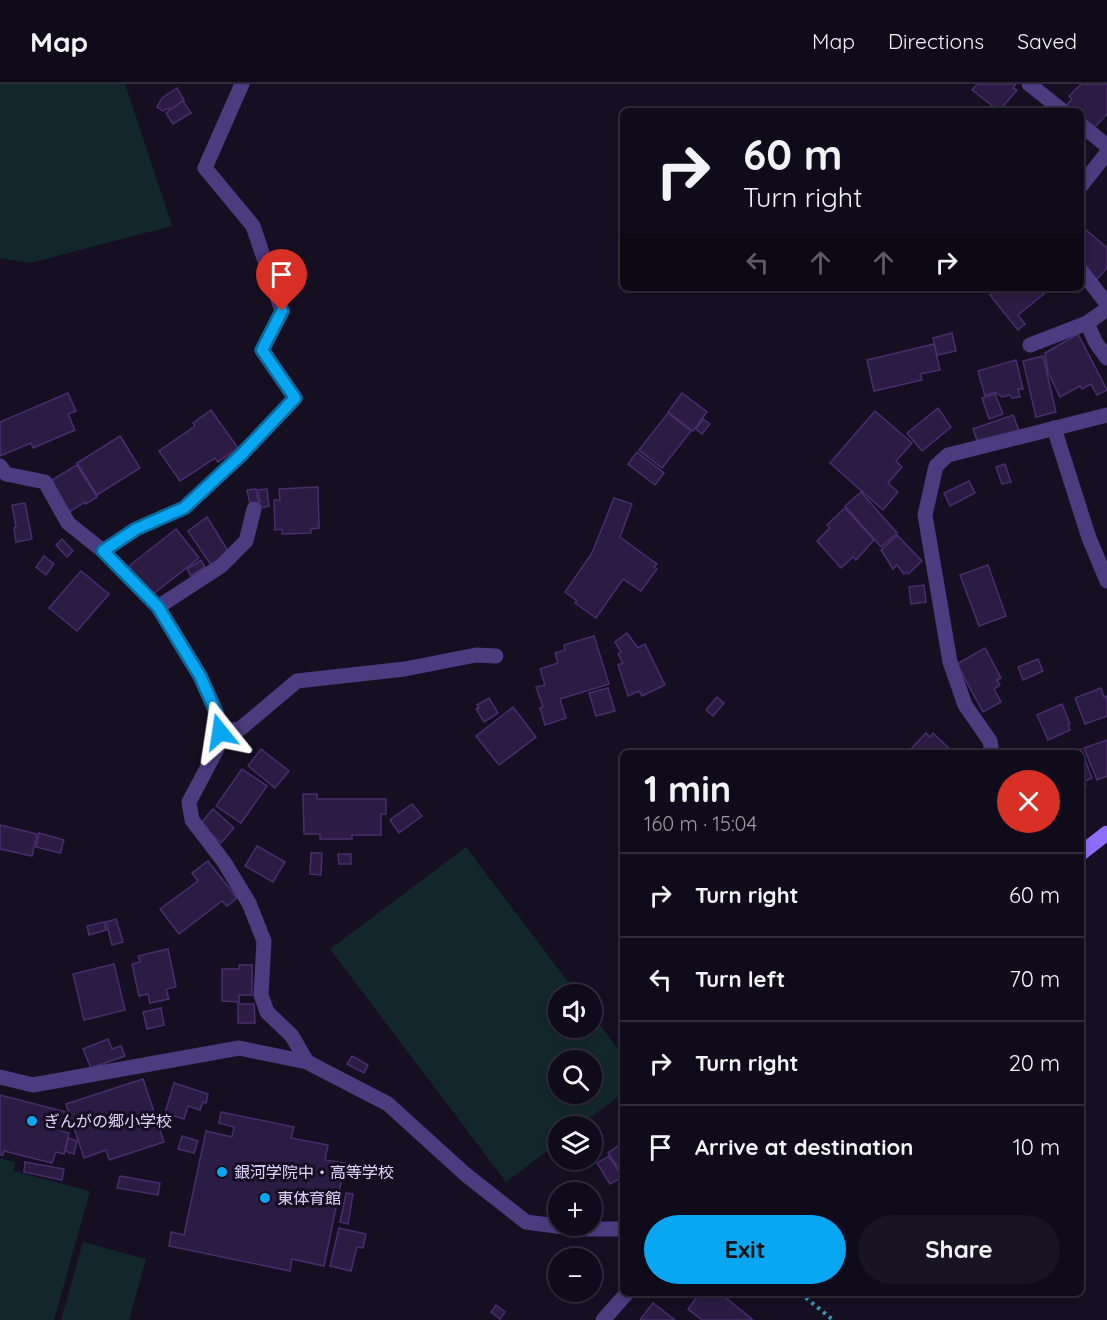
<!DOCTYPE html>
<html lang="en">
<head>
<meta charset="utf-8">
<style>
  body { margin:0; font-family:Quicksand,"Noto Sans JP",sans-serif; background:#191423; color:#f1f3f6; height:100vh; display:flex; flex-direction:column; font-size:22px; white-space:nowrap }
  * { box-sizing:border-box; margin:0 }
  p { font-size:20px; color:#9c9ba2 }
  .icon { flex:none; width:33px; height:33px; fill:none; stroke:currentColor; stroke-width:2; stroke-linecap:round; stroke-linejoin:round }
  .map { position:relative; flex:1; overflow:hidden }
  .panel { position:absolute; left:620px; top:666px; width:464px; height:546px; display:flex; flex-direction:column; background:#100b1a; border-radius:9px; box-shadow:0 3px 9px #0003,0 0 0 2px #302b39 }
  .panel>* { flex:none }
  .hud { position:absolute; left:620px; top:24px; width:464px; height:183px; border-radius:9px; box-shadow:0 3px 9px #0003,0 0 0 2px #302b39; background:#100b1a; color:#f1f3f6; overflow:hidden }
  .tools { position:absolute; left:548px; top:900px; display:grid; gap:12px }
  .tools a { display:grid; place-items:center; width:54px; height:54px; border-radius:50%; background:#100b1a; box-shadow:0 3px 9px #0003,0 0 0 2px #302b39; font-size:30px }
  .pin { position:absolute; display:grid; place-items:center; width:51px; height:51px; color:#fff; margin:-62px -26px; border-radius:50% 50% 50% 0; rotate:-45deg; box-shadow:0 0 6px #0007 }
  .pin .icon { rotate:45deg }
  .me { position:absolute; width:66px; margin:-33px; rotate:345deg; stroke-linejoin:round; filter:drop-shadow(0 0 4px #0008) }
  .turn { display:flex; align-items:center; gap:21px; height:126px; padding:0 24px; font-size:27px }
  .turn .icon { width:78px; height:78px; stroke-width:2.5 }
  .turn b { display:block; font-size:42px; line-height:51px }
  .lanes { display:flex; align-items:center; height:57px; padding:0 24px; background:#0003; justify-content:center; gap:30px; direction:ltr }
  .lanes .off { opacity:.35 }
  .round { display:grid; place-items:center; flex:none; width:63px; height:63px; border-radius:32px; background:#191423 }
  .overview { display:flex; align-items:center; justify-content:space-between; height:102px; padding:0 24px }
  h1 { font-size:36px; font-weight:800; line-height:45px }
  .button { display:flex; gap:12px; margin-top:auto; padding:12px 24px }
  .button a { flex:1; height:69px; border-radius:36px; background:#09a6f2; color:#111; font-size:24px; font-weight:800; line-height:69px; text-align:center }
  .button a+a { background:#191423; color:#f1f3f6 }
  ul { padding:0; list-style:none }
  li { display:flex; align-items:center; gap:18px; height:84px; padding:0 24px; border-top:2px solid #302b39 }
  li div { flex:1 }
  li b { display:block; font-size:22px }
  li em { font-style:normal }
  header { display:flex; align-items:center; gap:36px; box-sizing:border-box; height:84px; padding:0 30px; background:#100b1a; border-bottom:2px solid #302b39 }
  header strong { font-size:28px }
  nav { display:flex; gap:33px; margin-inline-start:auto; font-size:21px }
  .map>svg:first-child { display:block }
  .green { fill:#12272c; fill-rule:evenodd }
  .building { fill:#2c1b42; stroke:#492e6e; stroke-width:1.5 }
  .lines { fill:none; stroke-linecap:round; stroke-linejoin:round }
  .path { stroke:#339bb0; stroke-width:4; stroke-dasharray:3 4.5; stroke-linecap:butt }
  .street { stroke:#4d3b7f; stroke-width:15 }
  .secondary { stroke:#906cfa; stroke-width:15 }
  .route-casing { stroke:#066c9d; stroke-width:15 }
  .route { stroke:#09a6f2; stroke-width:10 }
  .poi-dot { fill:#09a6f2; stroke:#160f22; stroke-width:2 }
  .labels { text-anchor:middle; stroke-width:6; stroke-linejoin:round; paint-order:stroke }
  .poi-label { font-size:16px; fill:#e0d1fd; stroke:#160f22; text-anchor:start }
</style>
</head>
<body>
<header>
<strong>Map</strong>
<nav><a>Map</a><a>Directions</a><a>Saved</a></nav>
</header>
<div class="map">
<svg width="1107" height="1236" viewBox="0 0 1107 1236">
  <rect width="100%" height="100%" fill="#160f22"/>
  <g class="green">
    <polygon points="0,0 125,0 172,142 30,179 0,174"/>
    <path d="M466,763L577,910H558V944H591V929L622,970V1010L579,1042H558V1059L506,1098L330,865ZM558,976H591V1010H558Z"/>
    <polygon points="0,1074 15,1078 14,1087 90,1107 54,1236 0,1236"/>
    <polygon points="83,1158 146,1175 129,1236 61,1236"/>
  </g>
  <g class="building">
    <polygon points="977,0 1016,0 1013,4 1017,6 999,27 972,6"/>
    <polygon points="1081,0 1107,0 1107,30 1095,43 1080,39 1080,27 1067,27 1064,24 1072,15 1069,12"/>
    <polygon points="177,4 184,16 170,26 169,24 163,27 157,23 162,14"/>
    <polygon points="183,17 191,29 173,40 166,29"/>
    <polygon points="1085,145 1107,164 1107,184 1095,197 1080,178 1082,163 1080,151"/>
    <polygon points="998,204 1051,204 1018,231 1025,240 1018,246 990,211"/>
    <polygon points="952,249 956,267 937,271 933,254"/>
    <polygon points="1078,250 1107,306 1097,311 1091,300 1082,305 1080,302 1060,313 1048,288 1045,269"/>
    <polygon points="934,260 940,286 920,290 922,296 874,307 867,276"/>
    <polygon points="1043,272 1056,328 1036,333 1023,277"/>
    <polygon points="1016,276 1023,305 1018,305 1020,313 1012,314 1010,311 1002,313 995,308 985,312 978,287"/>
    <polygon points="68,309 76,327 68,330 75,346 33,364 31,359 0,372 0,338"/>
    <polygon points="682,309 707,328 693,347 668,328"/>
    <polygon points="995,310 1003,330 989,335 982,314"/>
    <polygon points="938,324 951,343 922,367 907,349"/>
    <polygon points="211,326 238,364 218,378 215,374 180,397 159,367 195,342 193,339"/>
    <polygon points="875,327 912,359 896,377 902,383 888,399 898,408 883,426 830,379"/>
    <polygon points="668,329 691,347 662,384 639,366"/>
    <polygon points="1013,331 1020,349 979,362 973,345"/>
    <polygon points="703,335 710,340 702,350 696,345"/>
    <polygon points="120,352 140,384 97,411 77,379"/>
    <polygon points="637,368 664,389 655,401 628,380"/>
    <polygon points="1005,380 1011,398 1002,400 996,383"/>
    <polygon points="77,381 97,413 86,420 85,418 66,430 47,399"/>
    <polygon points="969,397 975,409 950,422 944,409"/>
    <polygon points="318,403 319,444 311,445 311,449 282,450 282,445 275,446 274,416 280,416 279,405"/>
    <polygon points="256,405 259,423 251,425 247,406"/>
    <polygon points="267,405 269,422 261,424 258,406"/>
    <polygon points="861,408 897,449 881,463 845,422"/>
    <polygon points="614,414 632,420 620,453 657,480 654,483 657,485 641,507 623,495 596,534 575,519 577,517 565,508 592,469"/>
    <polygon points="25,419 32,455 16,458 14,444 16,443 12,421"/>
    <polygon points="845,424 874,456 856,476 853,473 841,484 817,457 830,444 827,441"/>
    <polygon points="207,433 235,478 217,490 188,447"/>
    <polygon points="176,445 199,474 152,511 129,482"/>
    <polygon points="897,451 922,477 908,490 906,488 904,490 897,481 893,485 881,466"/>
    <polygon points="62,455 73,467 67,473 56,461"/>
    <polygon points="44,472 54,480 46,491 36,483"/>
    <polygon points="201,476 205,483 191,492 187,485"/>
    <polygon points="988,481 1006,532 979,542 960,491"/>
    <polygon points="81,487 109,510 77,547 49,524"/>
    <polygon points="924,501 926,518 911,520 909,503"/>
    <polygon points="627,549 638,564 645,560 665,601 642,612 639,607 628,612 618,581 623,579 618,570 621,568 615,558"/>
    <polygon points="594,552 609,600 560,615 566,634 545,641 540,624 543,623 536,603 545,601 540,585 558,579 555,569 565,566 564,561"/>
    <polygon points="985,564 1001,594 997,596 1000,601 994,605 1001,618 983,628 957,580"/>
    <polygon points="1038,575 1043,587 1023,596 1018,583"/>
    <polygon points="608,604 615,627 596,632 589,609"/>
    <polygon points="1101,604 1104,613 1107,612 1107,632 1085,640 1075,614"/>
    <polygon points="717,613 724,619 713,632 706,626"/>
    <polygon points="489,614 498,629 484,638 476,625 479,624 477,621"/>
    <polygon points="1062,620 1070,640 1068,641 1070,646 1048,656 1037,631"/>
    <polygon points="513,623 536,653 499,681 476,652"/>
    <polygon points="926,649 930,653 933,649 954,669 907,669"/>
    <polygon points="1107,656 1107,692 1097,696 1084,664"/>
    <polygon points="261,665 289,687 275,704 248,682"/>
    <polygon points="1081,665 1092,694 1085,697 1086,701 1080,703 1080,669 1071,669"/>
    <polygon points="242,685 267,702 241,739 216,722"/>
    <polygon points="303,710 317,710 317,715 386,715 386,730 381,730 381,751 352,751 352,755 320,755 320,750 304,750"/>
    <polygon points="412,720 422,732 399,749 390,736"/>
    <polygon points="213,725 234,744 221,759 200,740"/>
    <polygon points="0,741 37,750 32,772 0,765"/>
    <polygon points="39,749 64,756 60,769 36,763"/>
    <polygon points="257,762 285,778 273,798 245,782"/>
    <polygon points="311,769 322,769 321,791 310,790"/>
    <polygon points="338,770 351,770 351,780 339,780"/>
    <polygon points="208,777 237,814 227,822 222,817 179,850 160,825 198,797 192,789"/>
    <polygon points="116,835 123,858 112,861 106,838"/>
    <polygon points="104,838 106,846 89,851 87,842"/>
    <polygon points="168,865 176,903 166,905 169,915 150,919 148,910 139,912 132,880 140,878 138,872"/>
    <polygon points="114,880 125,926 84,936 73,890"/>
    <polygon points="239,881 252,881 252,911 239,911 239,918 222,917 222,885 239,885"/>
    <polygon points="238,920 254,920 255,939 238,939"/>
    <polygon points="161,924 164,941 147,945 143,928"/>
    <polygon points="108,955 112,965 121,962 125,972 91,984 83,965"/>
    <polygon points="352,972 368,981 364,989 347,980"/>
    <polygon points="143,995 164,1058 109,1076 106,1066 84,1074 66,1020"/>
    <polygon points="174,999 208,1010 206,1019 203,1018 200,1026 188,1022 184,1035 165,1029"/>
    <polygon points="0,1011 66,1028 61,1047 69,1049 64,1070 56,1068 52,1079 4,1067 3,1071 0,1071"/>
    <polygon points="221,1028 294,1043 291,1054 328,1061 325,1076 345,1079 324,1182 292,1175 290,1187 169,1162 171,1148 184,1151 206,1047 232,1053 234,1043 219,1039"/>
    <polygon points="182,1052 198,1057 194,1069 178,1065"/>
    <polygon points="68,1054 77,1057 74,1070 65,1067"/>
    <polygon points="622,1059 622,1090 608,1069"/>
    <polygon points="609,1072 622,1093 610,1100 597,1079"/>
    <polygon points="25,1078 64,1085 62,1096 24,1088"/>
    <polygon points="120,1092 160,1099 158,1111 117,1104"/>
    <polygon points="346,1109 353,1110 348,1140 340,1138"/>
    <polygon points="339,1144 366,1150 363,1164 357,1163 351,1187 330,1182"/>
    <polygon points="720,1209 753,1236 702,1236 688,1225 697,1213 693,1209"/>
    <polygon points="653,1219 675,1236 640,1236"/>
    <polygon points="496,1221 505,1228 500,1235 491,1228"/>
  </g>
  <g class="lines">
    <polyline class="path" points="800,1209 833,1236"/>
    <g class="street">
      <polyline points="1029,0 1063,27"/>
      <polyline points="1080,40 1107,62"/>
      <polyline points="1080,103 1107,69"/>
      <polyline points="1080,185 1107,220"/>
      <polyline points="1087,239 1096,259 1107,274"/>
      <polyline points="1030,261 1087,239 1107,225"/>
      <polyline points="1054,344 1089,454 1107,497"/>
      <polyline points="0,382 6,390 45,398 68,439 103,467 158,523 200,592 216,628 220,648 217,665 189,718 192,736 224,778 249,819 264,857 261,911 267,928 292,952 307,978"/>
      <polyline points="103,467 136,445 184,424 240,372 295,314 262,266 282,227 253,142 205,84 242,0"/>
      <polyline points="158,523 221,482 246,457 254,425"/>
      <polyline points="220,648 240,645 297,597 405,585 476,571 496,572"/>
      <polyline points="992,669 990,657 965,621 950,578 925,431 936,382 948,371 1107,331"/>
      <polyline points="0,993 33,1001 239,964 307,978 388,1020 465,1090 526,1138 579,1145 622,1145"/>
      <polyline points="603,1236 627,1209"/>
    </g>
    <polyline class="secondary" points="1080,770 1107,749"/>
  </g>
  <g class="lines">
    <defs>
      <polyline id="route" points="220,648 216,628 200,592 158,523 103,467 136,445 184,424 240,372 295,314 262,266 282,227"/>
    </defs>
    <use href="#route" class="route-casing"/>
    <use href="#route" class="route"/>
  </g>
  <g class="poi-dot">
    <circle cx="32" cy="1037" r="6"/>
    <circle cx="222" cy="1088" r="6"/>
    <circle cx="265" cy="1114" r="6"/>
  </g>
  <g class="labels">
    <g class="poi-label">
      <text x="44" y="1043">ぎんがの郷小学校</text>
      <text x="234" y="1094">銀河学院中・高等学校</text>
      <text x="277" y="1120">東体育館</text>
    </g>
  </g>
</svg>
<div class="tools">
<a><svg class="icon" aria-label="sound" viewBox="0 0 24 24"><path d="M4 9h4l5-4v14l-5-4H4zM17 9q2 3 0 6"/></svg></a>
<a><svg class="icon" aria-label="search" viewBox="0 0 24 24"><circle cx="10" cy="10" r="6"/><path d="M15 15l6 6"/></svg></a>
<a><svg class="icon" aria-label="layers" viewBox="0 0 24 24"><path d="M12 4l9 5-9 5-9-5zM3 14l9 5 9-5"/></svg></a>
<a>+</a>
<a>−</a>
</div>
<div class="pin" style="left:282px;top:227px;background:#d93025"><svg class="icon" aria-label="arrive" viewBox="0 0 24 24"><path d="M6 21V4h12l-3 4 3 4H6"/></svg></div>
<svg class="me" style="left:220px;top:648px" viewBox="-20 -20 40 40"><path d="M0-17L14 15 0 8-14 15z" fill="#09a6f2" stroke="#fff" stroke-width="4"/></svg>
<div class="hud">
<div class="turn"><svg class="icon" aria-label="right" viewBox="0 0 24 24"><path d="M7 20v-9h11M14 6l5 5-5 5"/></svg><div><b>60 m</b>Turn right</div></div>
<div class="lanes"><svg class="icon off" aria-label="left" viewBox="0 0 24 24"><path d="M17 20v-9H6M10 6l-5 5 5 5"/></svg><svg class="icon off" aria-label="ahead" viewBox="0 0 24 24"><path d="M12 20V5M6 11l6-6 6 6"/></svg><svg class="icon off" aria-label="ahead" viewBox="0 0 24 24"><path d="M12 20V5M6 11l6-6 6 6"/></svg><svg class="icon" aria-label="right" viewBox="0 0 24 24"><path d="M7 20v-9h11M14 6l5 5-5 5"/></svg></div>
</div>
<section class="panel">
<div class="overview"><div><h1>1 min</h1><p>160 m · 15:04</p></div><a class="round" style="background:#d93025;color:#fff"><svg class="icon" aria-label="close" viewBox="0 0 24 24"><path d="M6 6l12 12M18 6L6 18"/></svg></a></div>
<ul>
<li><svg class="icon" aria-label="right" viewBox="0 0 24 24"><path d="M7 20v-9h11M14 6l5 5-5 5"/></svg><div><b>Turn right</b></div><em>60 m</em></li>
<li><svg class="icon" aria-label="left" viewBox="0 0 24 24"><path d="M17 20v-9H6M10 6l-5 5 5 5"/></svg><div><b>Turn left</b></div><em>70 m</em></li>
<li><svg class="icon" aria-label="right" viewBox="0 0 24 24"><path d="M7 20v-9h11M14 6l5 5-5 5"/></svg><div><b>Turn right</b></div><em>20 m</em></li>
<li><svg class="icon" aria-label="arrive" viewBox="0 0 24 24"><path d="M6 21V4h12l-3 4 3 4H6"/></svg><div><b>Arrive at destination</b></div><em>10 m</em></li>
</ul>
<div class="button"><a>Exit</a><a>Share</a></div>
</section>
</div>
</body>
</html>
